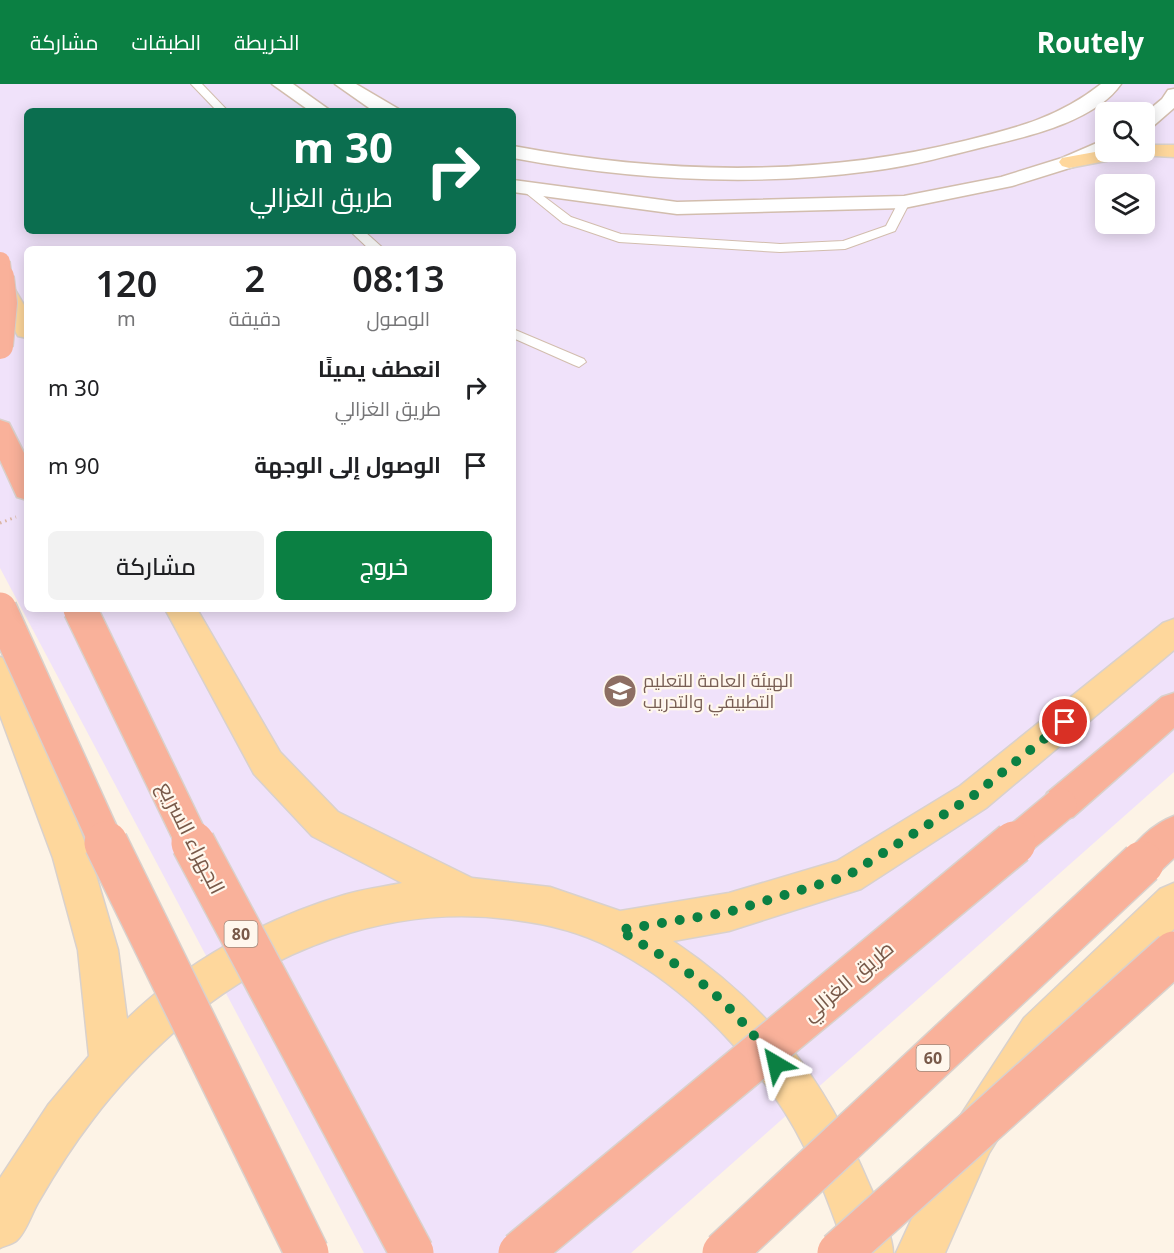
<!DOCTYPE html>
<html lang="ar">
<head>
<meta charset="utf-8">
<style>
  body { margin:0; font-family:"Noto Sans",Cairo,sans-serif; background:#f2f2f2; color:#202124; direction:rtl; height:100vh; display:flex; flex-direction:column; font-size:22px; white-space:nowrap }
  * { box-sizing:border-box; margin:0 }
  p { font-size:20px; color:#757577 }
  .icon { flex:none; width:33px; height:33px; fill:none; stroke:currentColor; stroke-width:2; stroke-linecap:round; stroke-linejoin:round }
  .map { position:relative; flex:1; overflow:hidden; direction:ltr }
  .sheet { position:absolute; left:24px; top:162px; width:492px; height:366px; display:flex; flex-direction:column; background:#fff; border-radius:9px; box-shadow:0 3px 15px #0003; direction:rtl }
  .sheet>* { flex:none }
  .banner { position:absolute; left:24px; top:24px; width:492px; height:126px; border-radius:9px; box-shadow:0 3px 15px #0003; direction:rtl; background:#0b6e4f; color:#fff; overflow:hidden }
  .tools { position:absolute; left:1095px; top:18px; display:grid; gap:12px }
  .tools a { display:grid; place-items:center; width:60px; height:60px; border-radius:9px; background:#fff; box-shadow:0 3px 15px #0003; font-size:30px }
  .pin { position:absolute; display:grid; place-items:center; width:51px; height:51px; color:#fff; margin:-26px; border:3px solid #fff; border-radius:50%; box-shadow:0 2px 6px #0007 }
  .me { position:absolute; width:66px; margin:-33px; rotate:324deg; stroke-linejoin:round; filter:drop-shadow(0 0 4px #0008) }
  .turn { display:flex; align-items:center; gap:21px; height:126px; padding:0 24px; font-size:27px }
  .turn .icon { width:78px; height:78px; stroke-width:2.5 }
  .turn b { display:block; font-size:42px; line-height:51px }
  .eta { display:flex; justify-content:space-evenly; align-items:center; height:102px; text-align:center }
  .eta b { font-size:36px; font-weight:600; line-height:42px }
  .cta { display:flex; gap:12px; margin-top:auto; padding:12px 24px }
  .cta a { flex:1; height:69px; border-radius:9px; background:#0b8043; color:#fff; font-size:24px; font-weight:600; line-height:69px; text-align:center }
  .cta a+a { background:#f2f2f2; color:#202124 }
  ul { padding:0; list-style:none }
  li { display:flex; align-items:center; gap:18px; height:78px; padding:0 24px }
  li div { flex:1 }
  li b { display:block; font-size:22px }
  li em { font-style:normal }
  header { display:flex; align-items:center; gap:36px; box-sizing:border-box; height:84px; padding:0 30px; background:#0b8043; color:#fff }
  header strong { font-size:28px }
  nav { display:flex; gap:33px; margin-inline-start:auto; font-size:21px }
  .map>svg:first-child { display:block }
  .education { fill:#f0e2fa; fill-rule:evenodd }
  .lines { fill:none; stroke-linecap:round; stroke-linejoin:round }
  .service-casing { stroke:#d2bdad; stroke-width:2 }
  .tertiary-casing { stroke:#d2bdad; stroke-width:3 }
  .primary-casing { stroke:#d9d1cc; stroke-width:3 }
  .motorway-casing { stroke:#d9d1cc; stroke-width:3 }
  .path { stroke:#d9b49f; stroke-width:3; stroke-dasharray:1.5 4; stroke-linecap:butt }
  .service { fill:#fff; fill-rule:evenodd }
  .tertiary { fill:#fff; fill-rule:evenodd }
  .primary { fill:#fed79c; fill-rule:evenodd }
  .motorway { fill:#f9b19a; fill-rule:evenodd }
  .motorway-bridge-far3-casing { stroke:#d9d1cc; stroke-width:22; stroke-linecap:butt }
  .motorway-bridge-far2-casing { stroke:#d9d1cc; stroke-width:28; stroke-linecap:butt }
  .motorway-bridge-far1-casing { stroke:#d9d1cc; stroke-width:36; stroke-linecap:butt }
  .motorway-bridge-casing { stroke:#d9d1cc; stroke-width:46; stroke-linecap:butt }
  .motorway-bridge-far3 { stroke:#f9b19a; stroke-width:20 }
  .motorway-bridge-far2 { stroke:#f9b19a; stroke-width:26 }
  .motorway-bridge-far1 { stroke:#f9b19a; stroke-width:33 }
  .motorway-bridge { stroke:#f9b19a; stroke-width:43 }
  .route { stroke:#0b8043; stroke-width:10; stroke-dasharray:0 18 }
  .labels { text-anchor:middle; stroke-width:4.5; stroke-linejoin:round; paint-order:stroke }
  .shield { fill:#fff7ed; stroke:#a0887a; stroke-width:1.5 }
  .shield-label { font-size:16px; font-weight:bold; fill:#785949 }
  .education-label { font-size:18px; fill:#785e54; stroke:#fff7ed; text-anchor:start }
  .near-street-label { font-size:21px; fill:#785949; stroke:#fff7ed }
</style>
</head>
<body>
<header>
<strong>Routely</strong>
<nav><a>الخريطة</a><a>الطبقات</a><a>مشاركة</a></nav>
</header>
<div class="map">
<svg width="1174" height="1169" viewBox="0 0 1174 1169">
  <rect width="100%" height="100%" fill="#fdf3e6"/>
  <path class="education" d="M0,0H1174V688L631,1169H364L0,484ZM27,27H513V147H27ZM1106,28H1144V68H1106ZM1106,100H1144V140H1106ZM27,165H513V525H27Z"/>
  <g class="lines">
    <defs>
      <g id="service">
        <polygon points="191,0 202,0 228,27 217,27"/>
        <polygon points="530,102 571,133 621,150 780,160 843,157 886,142 900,115 904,114 910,118 895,147 845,165 780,168 619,158 563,139 526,109 526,103"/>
        <polygon points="350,147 364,147 384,165 369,165"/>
        <polygon points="513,245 584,275 586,278 579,283 574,281 513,254"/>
      </g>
      <g id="tertiary">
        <polygon points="272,0 293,0 331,27 310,27"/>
        <polygon points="335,0 356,0 402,27 372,26"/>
        <path d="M1101,0H1121C1097,35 1034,51 996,60C954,70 913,82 871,87C751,103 632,96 513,74V62C664,90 815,94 964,57C1016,44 1058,34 1101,0Z"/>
        <polygon points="1174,5 1174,24 1151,44 1144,46 1144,30 1162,15 1168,6"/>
        <polygon points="1106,55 1106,68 1108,68 1076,82 1012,102 904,124 677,130 513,108 513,96 677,118 904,112 1001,93 1062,74"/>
      </g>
      <g id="primary">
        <polygon points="1144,61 1174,61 1174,73 1137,71 1069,84 1062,82 1059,78 1062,74 1106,66 1144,68"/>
        <polygon points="0,192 8,194 27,226 27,254 18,252 0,220"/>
        <path d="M165,525H197L280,668L338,728L472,794L550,803L620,827L729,809L837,777L960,702L1163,539L1174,535V566L986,724L861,805L729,847L673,857C769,922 824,994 869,1100C877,1118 893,1151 893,1169H847C827,1114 809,1061 774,1012C732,952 675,896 609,863C580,848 547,840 515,836C392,818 268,865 175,947C146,973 117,1003 93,1035C73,1061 55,1089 39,1117C32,1128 26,1149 16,1157C12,1160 4,1162 0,1164V1094L48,1021L89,972L78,866L53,774L0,631V573L12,577L17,586L91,774L118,866L127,935C187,877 264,835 344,811C363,805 383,803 402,799L312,752L254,690Z"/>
        <polygon points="1174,799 1174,845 1054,964 989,1069 945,1169 896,1169 957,1037 1024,934 1160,805"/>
      </g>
      <g id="motorway">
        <polygon points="0,336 9,339 27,375 27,416 17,413 0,376"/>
        <polygon points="1174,609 1174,644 1073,733 1060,737 1047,733 1042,721 1047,709 1162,613"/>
        <path d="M1174,732V774L1155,792L1142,797L1129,792L1123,779C1132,759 1153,740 1174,732Z"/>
      </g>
    </defs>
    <use href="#service" class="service-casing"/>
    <use href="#tertiary" class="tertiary-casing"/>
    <use href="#primary" class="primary-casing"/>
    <use href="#motorway" class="motorway-casing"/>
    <polyline class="path" points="0,439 16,433"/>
    <use href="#service" class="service"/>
    <use href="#tertiary" class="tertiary"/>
    <use href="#primary" class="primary"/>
    <use href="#motorway" class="motorway"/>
    <defs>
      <polyline id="motorway-bridge-far3" points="0,178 2,194"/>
      <polyline id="motorway-bridge-far2" points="0,262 4,219 1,193"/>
      <g id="motorway-bridge-far1">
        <polyline points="0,525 107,761"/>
        <polyline points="80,525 194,761"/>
        <polyline points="1012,761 1060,721"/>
      </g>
      <g id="motorway-bridge">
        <polyline points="106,759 307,1169"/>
        <polyline points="193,759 412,1169"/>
        <polyline points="520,1169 1014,759"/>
        <polyline points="724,1169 1142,779"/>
        <polyline points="839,1169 1174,869"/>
      </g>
    </defs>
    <use href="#motorway-bridge-far3" class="motorway-bridge-far3-casing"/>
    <use href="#motorway-bridge-far2" class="motorway-bridge-far2-casing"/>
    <use href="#motorway-bridge-far1" class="motorway-bridge-far1-casing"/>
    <use href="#motorway-bridge" class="motorway-bridge-casing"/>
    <use href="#motorway-bridge-far3" class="motorway-bridge-far3"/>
    <use href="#motorway-bridge-far2" class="motorway-bridge-far2"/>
    <use href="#motorway-bridge-far1" class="motorway-bridge-far1"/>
    <use href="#motorway-bridge" class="motorway-bridge"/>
  </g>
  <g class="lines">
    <path class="route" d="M776,980C751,946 724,915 690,890C668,874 642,861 619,846L729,828L847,792L973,712L1065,638"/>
  </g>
  <defs>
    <symbol id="university-disc" viewBox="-11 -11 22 22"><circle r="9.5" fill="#8d6e63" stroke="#fff7ed"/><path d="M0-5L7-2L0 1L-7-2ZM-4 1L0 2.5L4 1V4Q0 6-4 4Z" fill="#fff"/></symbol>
  </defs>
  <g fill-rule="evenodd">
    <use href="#university-disc" x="601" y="588" width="38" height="38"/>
  </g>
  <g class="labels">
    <g class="shield">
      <rect x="224.5" y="837" width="33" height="26" rx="4.5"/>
      <rect x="916.5" y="961" width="33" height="26" rx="4.5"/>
    </g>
    <g class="shield-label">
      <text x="241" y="856">80</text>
      <text x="933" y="980">60</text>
    </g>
    <g class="education-label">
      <text x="643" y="603">الهيئة العامة للتعليم<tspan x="643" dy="21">التطبيقي والتدريب</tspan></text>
    </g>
    <g class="near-street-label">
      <text transform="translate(191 754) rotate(63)" y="7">الجهراء السريع</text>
      <text transform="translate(848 897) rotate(-40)" y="7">طريق الغزالي</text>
    </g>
  </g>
</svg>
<div class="tools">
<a><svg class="icon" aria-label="search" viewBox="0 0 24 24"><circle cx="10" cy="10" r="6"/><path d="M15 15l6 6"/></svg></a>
<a><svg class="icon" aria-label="layers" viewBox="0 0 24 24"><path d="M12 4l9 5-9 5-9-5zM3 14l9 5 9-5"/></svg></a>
</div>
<div class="pin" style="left:1065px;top:638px;background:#d93025"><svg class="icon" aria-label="arrive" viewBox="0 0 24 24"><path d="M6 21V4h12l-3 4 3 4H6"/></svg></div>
<svg class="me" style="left:776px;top:980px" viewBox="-20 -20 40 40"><path d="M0-17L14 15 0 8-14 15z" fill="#0b8043" stroke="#fff" stroke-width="4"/></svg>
<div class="banner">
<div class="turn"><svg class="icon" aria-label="right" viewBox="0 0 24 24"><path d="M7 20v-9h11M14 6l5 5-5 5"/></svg><div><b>30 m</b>طريق الغزالي</div></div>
</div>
<section class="sheet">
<div class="eta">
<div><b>08:13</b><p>الوصول</p></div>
<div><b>2</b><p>دقيقة</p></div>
<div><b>120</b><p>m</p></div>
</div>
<ul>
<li><svg class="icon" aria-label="right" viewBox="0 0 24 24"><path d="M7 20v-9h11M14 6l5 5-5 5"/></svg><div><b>انعطف يمينًا</b><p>طريق الغزالي</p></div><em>30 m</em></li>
<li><svg class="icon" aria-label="arrive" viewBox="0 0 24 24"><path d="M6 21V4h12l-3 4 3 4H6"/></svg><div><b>الوصول إلى الوجهة</b></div><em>90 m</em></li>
</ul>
<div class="cta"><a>خروج</a><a>مشاركة</a></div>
</section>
</div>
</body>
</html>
